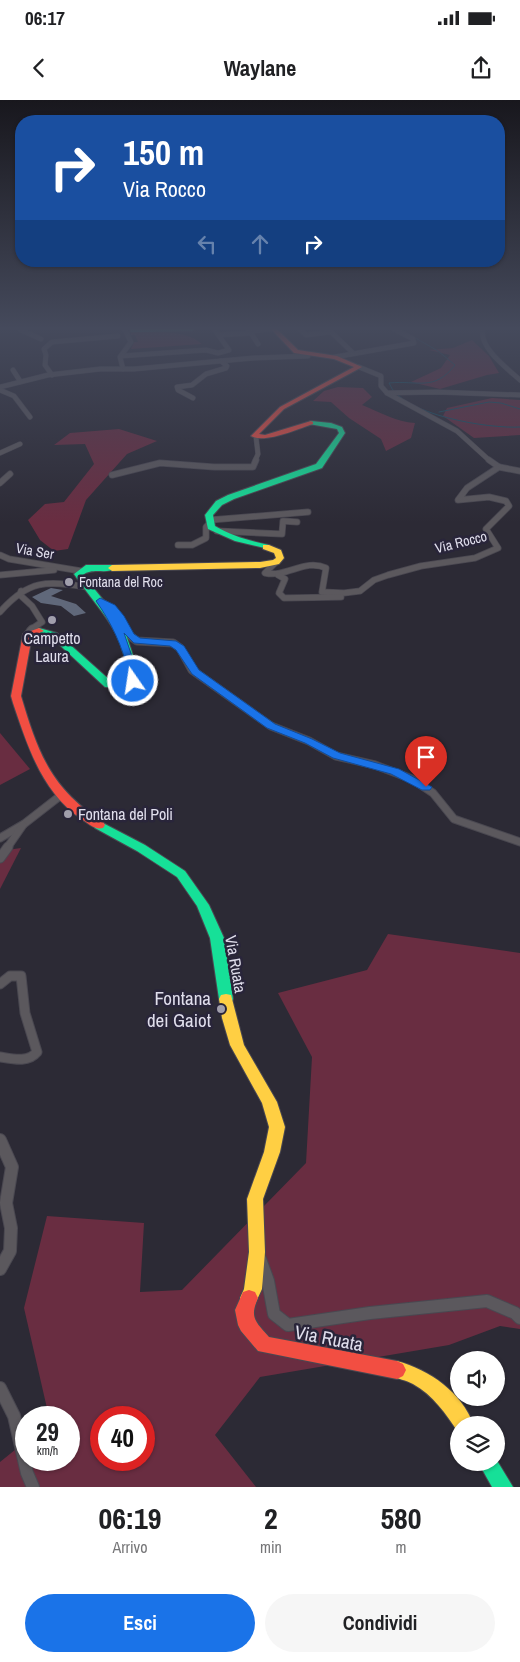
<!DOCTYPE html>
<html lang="it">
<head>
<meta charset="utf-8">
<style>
  body { margin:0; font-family:"Archivo Narrow",sans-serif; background:#f6f6f6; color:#202124; height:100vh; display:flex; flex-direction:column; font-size:19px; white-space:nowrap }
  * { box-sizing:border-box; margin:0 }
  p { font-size:16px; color:#757577 }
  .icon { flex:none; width:28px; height:28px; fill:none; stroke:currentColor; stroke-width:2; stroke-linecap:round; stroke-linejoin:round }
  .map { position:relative; height:1387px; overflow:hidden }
  .side { display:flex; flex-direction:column; background:#fff; flex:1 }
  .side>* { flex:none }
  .guide { position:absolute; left:15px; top:15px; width:490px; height:152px; border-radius:20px; box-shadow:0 1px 4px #0004; background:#1a4fa0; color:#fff; overflow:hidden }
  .fabs { position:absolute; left:450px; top:1251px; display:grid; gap:10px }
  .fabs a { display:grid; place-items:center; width:55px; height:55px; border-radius:50%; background:#fff; box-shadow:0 1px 4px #0004; font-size:25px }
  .speed { position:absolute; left:15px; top:1306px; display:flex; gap:10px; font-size:25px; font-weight:700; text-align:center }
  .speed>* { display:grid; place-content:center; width:65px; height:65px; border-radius:50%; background:#fff; box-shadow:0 1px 4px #0004; line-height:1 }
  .speed small { font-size:12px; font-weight:400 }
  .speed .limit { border:8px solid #d22; background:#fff; color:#111 }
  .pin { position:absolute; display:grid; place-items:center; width:42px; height:42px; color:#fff; margin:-51px -21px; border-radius:50% 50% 50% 0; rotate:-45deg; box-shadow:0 0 5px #0007 }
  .pin .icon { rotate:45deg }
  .me { position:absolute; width:55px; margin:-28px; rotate:347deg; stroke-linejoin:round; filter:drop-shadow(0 0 4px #0008) }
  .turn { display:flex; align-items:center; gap:18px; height:105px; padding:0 25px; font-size:22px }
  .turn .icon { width:65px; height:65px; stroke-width:2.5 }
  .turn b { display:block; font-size:35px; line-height:42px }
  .lanes { display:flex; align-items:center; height:48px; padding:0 25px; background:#0003; justify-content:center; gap:25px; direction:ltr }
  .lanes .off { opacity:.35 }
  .eta { display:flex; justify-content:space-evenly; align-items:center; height:85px; text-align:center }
  .eta b { font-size:30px; font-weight:700; line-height:35px }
  .button { display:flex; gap:10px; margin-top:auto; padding:10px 25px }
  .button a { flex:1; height:58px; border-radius:30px; background:#1a73e8; color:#fff; font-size:20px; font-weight:700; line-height:58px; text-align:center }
  .button a+a { background:#f6f6f6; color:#202124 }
  .status { display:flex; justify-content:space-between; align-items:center; height:35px; padding:0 25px; background:#fff; direction:ltr }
  .status svg { height:14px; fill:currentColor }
  header { display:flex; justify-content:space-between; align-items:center; height:65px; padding:0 25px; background:#fff; font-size:22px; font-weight:700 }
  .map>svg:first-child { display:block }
  .green { fill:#692d41; fill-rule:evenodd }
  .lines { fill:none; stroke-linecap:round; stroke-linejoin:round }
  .stream { stroke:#165367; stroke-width:1 }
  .building { fill:#60687a }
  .street-far4-casing { stroke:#4a4851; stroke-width:5.5 }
  .street-far3-casing { stroke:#4a4851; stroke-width:7 }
  .street-far2-casing { stroke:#4a4851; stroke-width:9 }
  .street-far1-casing { stroke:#4a4851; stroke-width:11 }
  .street-casing { stroke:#4a4851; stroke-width:14 }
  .fast-casing { stroke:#4a4851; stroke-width:2 }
  .slow-casing { stroke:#4a4851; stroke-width:2 }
  .jam-casing { stroke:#4a4851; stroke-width:2 }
  .street-far4 { stroke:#5b585d; stroke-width:4.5 }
  .street-far3 { stroke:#5b585d; stroke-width:5.5 }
  .street-far2 { stroke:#5b585d; stroke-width:7 }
  .street-far1 { stroke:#5b585d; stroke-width:9 }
  .street { stroke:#5b585d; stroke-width:12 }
  .fast { fill:#16e098; fill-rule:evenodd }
  .slow { fill:#ffcf43; fill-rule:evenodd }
  .jam { fill:#f24e42; fill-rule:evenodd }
  .route { fill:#1a73e8; stroke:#114b97 }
  .poi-dot { fill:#a19fac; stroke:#29253a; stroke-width:2 }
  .labels { text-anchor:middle; stroke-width:5; stroke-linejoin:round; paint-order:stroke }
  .far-street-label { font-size:14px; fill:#e0deec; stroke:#29253a }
  .far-poi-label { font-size:14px; fill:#e0deec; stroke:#29253a; text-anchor:start }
  .poi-label { font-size:16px; fill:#e0deec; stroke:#29253a }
  .street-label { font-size:16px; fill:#e0deec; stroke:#29253a }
  .near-poi-label { font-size:19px; fill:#e0deec; stroke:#29253a; text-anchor:end }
  .near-street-label { font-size:19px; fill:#e0deec; stroke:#29253a }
</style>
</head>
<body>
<div class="status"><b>06:17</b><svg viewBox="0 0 49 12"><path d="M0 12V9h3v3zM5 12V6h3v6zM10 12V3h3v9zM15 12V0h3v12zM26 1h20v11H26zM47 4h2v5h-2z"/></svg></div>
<header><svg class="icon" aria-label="back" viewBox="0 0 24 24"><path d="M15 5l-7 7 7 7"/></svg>Waylane<svg class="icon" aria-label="share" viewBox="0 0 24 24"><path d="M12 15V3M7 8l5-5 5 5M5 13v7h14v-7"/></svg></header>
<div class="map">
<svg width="520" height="1387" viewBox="0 0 520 1387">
  <rect width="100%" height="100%" fill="#2c2a35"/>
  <g class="green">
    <path d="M131,231C157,234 183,228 202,244L131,249L134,242H138L135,235H131Z"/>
    <polygon points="472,240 489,256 499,273 487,275 440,289 411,282 441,268 450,255 429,250 453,248"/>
    <path d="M338,287L363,288L372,297L362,305C380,312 396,322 415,323L411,338L386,351L381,339L349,318L331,302L313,301L324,291Z"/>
    <polygon points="492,298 520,300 520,335 474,338 443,316 447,308"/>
    <polygon points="119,329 157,341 127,354 86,400 68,449 54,451 40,440 28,420 45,404 64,402 94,364 85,344 54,345 70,333"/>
    <polygon points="0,633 30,669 0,685"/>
    <polygon points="21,748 0,789 0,751"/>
    <path d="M388,834L520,853V1229L500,1226L449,1245L260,1277L215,1335L256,1387H0V1362L26,1341V1360H69V1318L49,1317L24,1208L47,1116L144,1123L140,1192L182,1190L306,1063L312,957L278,893L367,870ZM101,1318H144V1360H101Z"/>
  </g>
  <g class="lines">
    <g class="stream">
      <path d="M400,229L438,251L455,265C434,292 418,280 389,283C401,315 489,329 520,327"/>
      <polyline points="439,312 489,302 501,303 520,309"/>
    </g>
  </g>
  <polygon class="building" points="51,488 63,490 51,496 76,504 86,513 74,516 61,506 41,503 32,497"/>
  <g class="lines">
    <defs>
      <g id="street-far4">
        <polyline points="300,229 306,235 330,232"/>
        <polyline points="328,229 353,253"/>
        <path d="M483,229C478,247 508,269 520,280"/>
        <polyline points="21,230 41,239"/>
        <polyline points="249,230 258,244"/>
        <polyline points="250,231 274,229"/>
        <polyline points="219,235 252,233"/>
        <polyline points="121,256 206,250 218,253 229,250 214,229"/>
        <polyline points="335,257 414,243 413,239 394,229"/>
        <polyline points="359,267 381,276 381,286 387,293 457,331 490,361"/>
        <polyline points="123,269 120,257 131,242 125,230"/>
        <polyline points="13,270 20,281"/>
        <polyline points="52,275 45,265 46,255 44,249 52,242 118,236"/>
        <polyline points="0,287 48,275 100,269 134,269 253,258 308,256"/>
        <polyline points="0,290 14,296 30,317"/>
        <polyline points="387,293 437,292 520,295"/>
        <polyline points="193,298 178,290 177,287 192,285 206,274 226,268 227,266 221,261"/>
        <polyline points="0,353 20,344"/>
        <polyline points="255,361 258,354 256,337"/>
      </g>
      <g id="street-far3">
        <polyline points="489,360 499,367 520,371"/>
        <polyline points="112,375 160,363 214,367 253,367 256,360"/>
        <polyline points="0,383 10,374"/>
        <polyline points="210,420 308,412"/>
        <polyline points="217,431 282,434 283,421 297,422"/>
        <polyline points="178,445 192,445 206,438 206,427 209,424"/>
        <polyline points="0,455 9,459 81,471"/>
        <path d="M280,458L265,473C287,478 305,458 326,468L322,492L344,493L360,491L374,480L388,475L421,466L475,458L498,448L486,429L509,406L506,401L489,397L458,400L467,388L499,367"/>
        <polyline points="0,475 54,470"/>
        <polyline points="278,475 285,479 279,493 284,498 341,497"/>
        <polyline points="21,491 20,495 32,506 42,522 30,530"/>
        <path d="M100,501C114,508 120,517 127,530"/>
        <path d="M0,512C29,479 46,481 87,487"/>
      </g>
      <g id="street-far2">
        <polyline points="126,529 130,536 137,541 173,543 180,548 192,570 271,626 309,641 336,656 375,665 412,679 433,693 454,719 520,742"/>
        <polyline points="28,534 32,529"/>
        <polyline points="0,738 24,724 60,696"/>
        <polyline points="7,748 23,725"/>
      </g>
      <g id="street-far1">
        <polyline points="0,758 8,747"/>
        <path d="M0,884L10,876H21L25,913L37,952C28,963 13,959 0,957"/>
      </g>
      <g id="street">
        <polyline points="0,1040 12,1067 6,1103 11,1128 10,1151 0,1169"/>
        <polyline points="260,1159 268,1181 274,1214 288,1225 370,1213 487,1201 515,1213 520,1218"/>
        <polyline points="0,1288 14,1316 27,1373 33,1387"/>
      </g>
      <g id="fast">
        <polygon points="129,229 195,229 192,231 131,232"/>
        <path d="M311,321L331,323L342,327L345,333L322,368L234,399L222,405L213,415L215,426C232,436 250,441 269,445V449L235,441L208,429L205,415L216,401L228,395L316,364L339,333L337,329L309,324V322Z"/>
        <path d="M86,465H112L116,468C107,475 93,467 83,475L113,512L124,529L133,555L138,581L123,589L105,587L51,537L34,531L39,528L57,533L112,582L121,583L128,580C124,528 100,513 74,474Z"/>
        <polygon points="99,721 145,745 185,771 209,805 224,838 233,899 231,903 226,904 221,903 219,899 210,838 197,806 177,777 137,751 95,728 93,725 95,722"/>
        <polygon points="496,1359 513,1387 492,1387 478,1362 496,1362"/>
      </g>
      <g id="slow">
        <polygon points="263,445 269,445 281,450 284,458 279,464 260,468 112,471 108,468 112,465 260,462 273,460 276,458 274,453 263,449"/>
        <polygon points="226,894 231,895 244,945 277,1002 285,1027 280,1052 263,1099 265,1152 262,1189 255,1204 249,1206 243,1204 240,1198 244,1189 249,1152 247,1099 264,1052 269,1027 262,1003 230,945 222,918 219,899 221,895"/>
        <path d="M397,1261C430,1270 461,1292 474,1325H459L458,1332C446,1314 433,1295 413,1284C406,1280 398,1279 391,1276L388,1270L391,1264Z"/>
      </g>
      <g id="jam">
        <path d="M271,229H277L298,250L337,256L362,267L284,309L259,334L265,335L311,321L313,322V324C298,329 264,344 251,336L280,307L354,267L334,259L294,253Z"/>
        <path d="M39,528L44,531L32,536L21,596C38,653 51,689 103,722L105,725L103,728C95,730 89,724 83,720C42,693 28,647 13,603L11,596L23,534Z"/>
        <path d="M249,1190L255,1192L258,1198C249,1218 256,1222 269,1237L397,1261L403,1264L406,1270L403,1276L397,1279L258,1251L241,1231L238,1225L235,1210L243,1192Z"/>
      </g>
    </defs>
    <use href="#street-far4" class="street-far4-casing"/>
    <use href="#street-far3" class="street-far3-casing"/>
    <use href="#street-far2" class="street-far2-casing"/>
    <use href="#street-far1" class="street-far1-casing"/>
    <use href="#street" class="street-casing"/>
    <use href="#fast" class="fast-casing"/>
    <use href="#slow" class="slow-casing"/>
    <use href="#jam" class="jam-casing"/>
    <use href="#street-far4" class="street-far4"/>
    <use href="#street-far3" class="street-far3"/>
    <use href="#street-far2" class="street-far2"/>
    <use href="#street-far1" class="street-far1"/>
    <use href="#street" class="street"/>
    <use href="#fast" class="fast"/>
    <use href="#slow" class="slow"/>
    <use href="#jam" class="jam"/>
  </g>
  <linearGradient id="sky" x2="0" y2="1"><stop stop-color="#18171d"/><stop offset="0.54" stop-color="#454a5c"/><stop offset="1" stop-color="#454a5c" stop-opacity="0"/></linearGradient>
  <rect width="520" height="423" fill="url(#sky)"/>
  <path class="route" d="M100,498L115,505L124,516L134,534L140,538L176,541L184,546L199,570L275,624L312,639L340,653L399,669L432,687L430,690H422L391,674L333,658L305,643L267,628L192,574L176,550L170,546L134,543L124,533L138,574L137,583H130C128,580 129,576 128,572C123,547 111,522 96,501Z"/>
  <g class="poi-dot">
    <circle cx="69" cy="482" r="5"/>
    <circle cx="52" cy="520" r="5"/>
    <circle cx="68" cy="714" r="5"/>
    <circle cx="221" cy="909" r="5"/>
  </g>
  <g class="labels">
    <g class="far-street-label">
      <text transform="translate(461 442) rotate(-14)" y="5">Via Rocco</text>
      <text transform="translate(35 451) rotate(10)" y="5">Via Ser</text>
    </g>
    <g class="far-poi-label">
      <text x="79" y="487">Fontana del Roc</text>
    </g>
    <g class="poi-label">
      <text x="52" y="544">Campetto<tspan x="52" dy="18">Laura</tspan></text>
      <text x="78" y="720" text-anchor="start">Fontana del Poli</text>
    </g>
    <g class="street-label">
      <text transform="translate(236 864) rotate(80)" y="6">Via Ruata</text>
    </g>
    <g class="near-poi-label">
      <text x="211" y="905">Fontana<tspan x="211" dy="22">dei Gaiot</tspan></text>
    </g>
    <g class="near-street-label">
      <text transform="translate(329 1238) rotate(11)" y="7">Via Ruata</text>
    </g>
  </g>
</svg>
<div class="fabs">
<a><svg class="icon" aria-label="sound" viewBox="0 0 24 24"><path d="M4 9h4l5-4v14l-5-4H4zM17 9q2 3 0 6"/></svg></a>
<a><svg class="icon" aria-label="layers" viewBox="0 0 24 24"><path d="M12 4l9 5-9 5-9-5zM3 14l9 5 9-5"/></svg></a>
</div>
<div class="speed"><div>29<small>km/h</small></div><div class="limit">40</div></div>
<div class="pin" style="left:426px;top:687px;background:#d93025"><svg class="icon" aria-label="arrive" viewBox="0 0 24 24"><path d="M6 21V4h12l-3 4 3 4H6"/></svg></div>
<svg class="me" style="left:133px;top:581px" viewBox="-20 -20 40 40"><circle r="17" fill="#1a73e8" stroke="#fff" stroke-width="3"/><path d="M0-11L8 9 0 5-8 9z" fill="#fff"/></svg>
<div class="guide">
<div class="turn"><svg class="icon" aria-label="right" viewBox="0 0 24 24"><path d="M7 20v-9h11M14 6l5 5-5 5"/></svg><div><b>150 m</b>Via Rocco</div></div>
<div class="lanes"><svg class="icon off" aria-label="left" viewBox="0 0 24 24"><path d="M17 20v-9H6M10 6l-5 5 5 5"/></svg><svg class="icon off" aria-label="ahead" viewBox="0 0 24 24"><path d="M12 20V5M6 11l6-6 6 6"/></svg><svg class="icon" aria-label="right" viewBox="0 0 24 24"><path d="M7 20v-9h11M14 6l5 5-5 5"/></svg></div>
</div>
</div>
<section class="side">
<div class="eta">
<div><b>06:19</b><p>Arrivo</p></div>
<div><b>2</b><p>min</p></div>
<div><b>580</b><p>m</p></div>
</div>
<div class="button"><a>Esci</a><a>Condividi</a></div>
</section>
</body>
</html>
